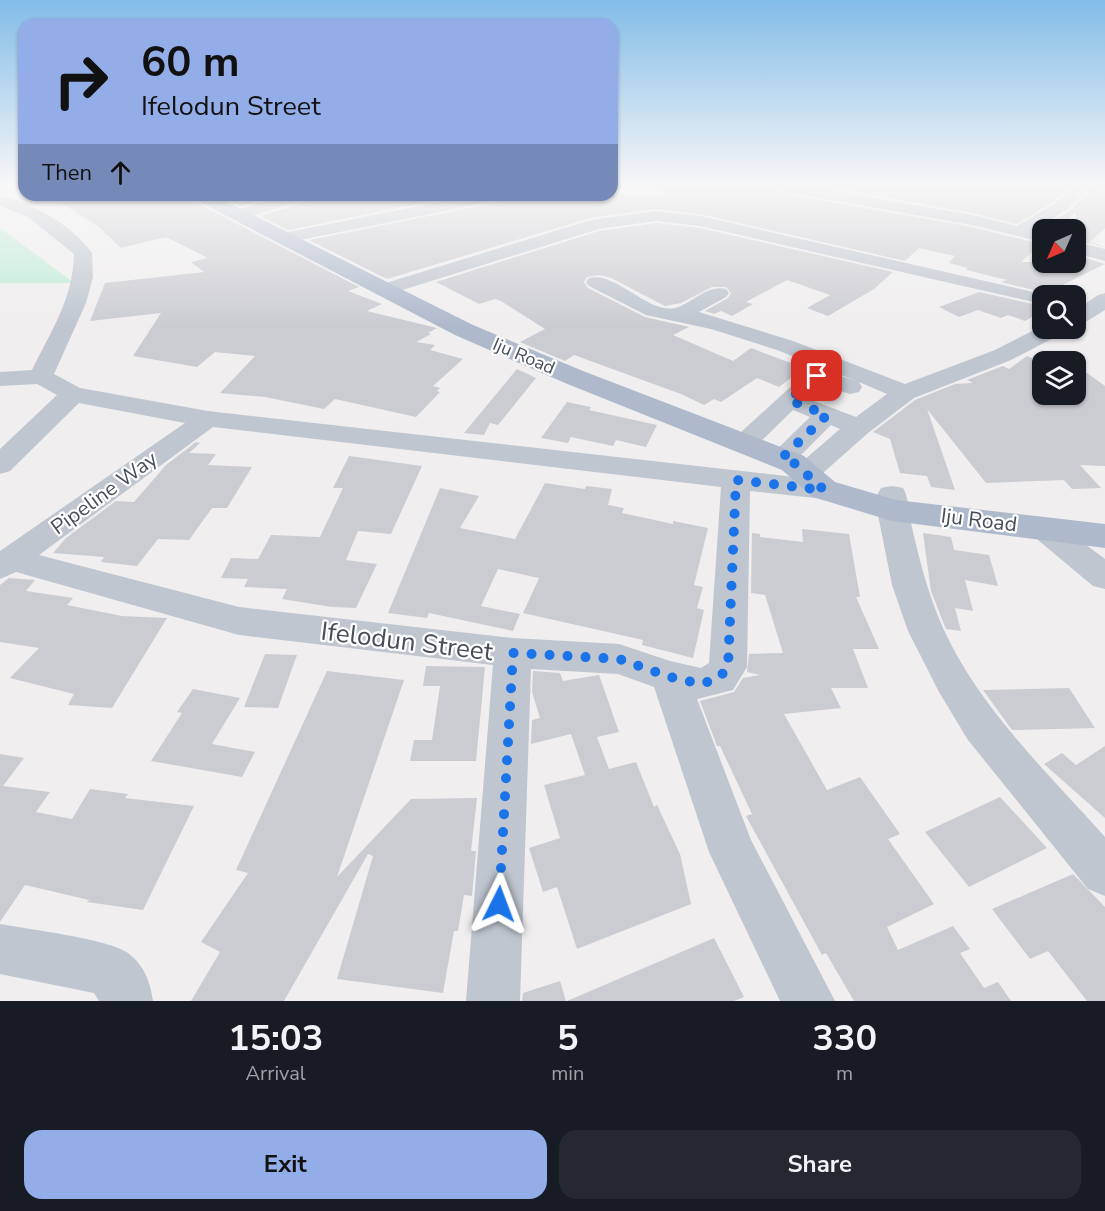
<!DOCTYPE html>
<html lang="en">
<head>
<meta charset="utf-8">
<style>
  body { margin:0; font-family:"Nunito Sans",sans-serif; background:#242831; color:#f1f3f6; height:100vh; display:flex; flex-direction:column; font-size:22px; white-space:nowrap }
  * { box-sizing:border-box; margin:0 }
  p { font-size:20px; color:#9ea1a6 }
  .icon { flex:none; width:33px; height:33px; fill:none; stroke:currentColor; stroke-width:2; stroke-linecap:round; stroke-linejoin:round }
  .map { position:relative; height:1001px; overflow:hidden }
  .details { display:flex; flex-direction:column; background:#171b24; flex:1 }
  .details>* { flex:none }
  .guide { position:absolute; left:18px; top:18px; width:600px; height:183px; border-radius:18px; box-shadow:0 2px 4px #0004; background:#93ade8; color:#111; overflow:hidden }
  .needle { width:39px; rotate:225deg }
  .tools { position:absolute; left:1032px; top:219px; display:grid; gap:12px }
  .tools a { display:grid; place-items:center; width:54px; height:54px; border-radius:12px; background:#171b24; box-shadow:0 2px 4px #0004; font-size:30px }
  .pin { position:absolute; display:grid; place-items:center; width:51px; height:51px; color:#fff; margin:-26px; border-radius:12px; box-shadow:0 3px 9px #0006 }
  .me { position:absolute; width:66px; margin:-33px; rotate:3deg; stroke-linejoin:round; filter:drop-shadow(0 0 4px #0008) }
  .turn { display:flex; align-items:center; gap:21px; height:126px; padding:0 24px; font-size:27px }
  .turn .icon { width:78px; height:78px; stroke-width:2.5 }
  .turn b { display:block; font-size:42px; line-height:51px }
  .then { display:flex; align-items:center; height:57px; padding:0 24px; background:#0003; gap:12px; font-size:22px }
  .eta { display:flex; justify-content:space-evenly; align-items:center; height:102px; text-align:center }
  .eta b { font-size:36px; font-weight:700; line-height:42px }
  .primary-button { display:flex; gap:12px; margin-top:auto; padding:12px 24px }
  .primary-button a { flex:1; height:69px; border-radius:18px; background:#93ade8; color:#111; font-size:24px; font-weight:700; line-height:69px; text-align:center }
  .primary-button a+a { background:#242831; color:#f1f3f6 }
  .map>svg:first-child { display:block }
  .green { fill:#beecd6 }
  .building { fill:#cbccd2 }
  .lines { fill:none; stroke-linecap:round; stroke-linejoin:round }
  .minor { fill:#bfc6cf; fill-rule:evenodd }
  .major { fill:#aeb9cc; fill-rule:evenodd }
  .route { stroke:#1a73e8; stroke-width:10; stroke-dasharray:0 18 }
  .labels { text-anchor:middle; stroke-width:4.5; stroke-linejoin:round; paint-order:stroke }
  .far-street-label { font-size:18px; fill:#474e5a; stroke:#fff }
  .street-label { font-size:21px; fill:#474e5a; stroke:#fff }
  .near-street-label { font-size:26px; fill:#474e5a; stroke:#fff }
</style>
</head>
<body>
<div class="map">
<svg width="1105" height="1001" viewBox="0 0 1105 1001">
  <rect width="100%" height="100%" fill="#f0eeee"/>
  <polygon class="green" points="0,228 74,283 0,283"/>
  <g class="building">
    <polygon points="648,186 769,186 779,193 972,227 1041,244 1021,262 1076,262 1076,255 1105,264 1046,293 1001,282 1007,280 966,270 968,268 949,263 955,256 919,248 905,261 700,214 656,209 590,218 387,279 309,240 500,202 510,195 669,195"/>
    <polygon points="821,186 1071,186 1056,200 1017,224 972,213"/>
    <polygon points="1091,189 1105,192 1105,228 1090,242 1105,247 1076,240 1076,212 1056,230 1040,229 1071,210"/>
    <polygon points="95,195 189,195 193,201 359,287 348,291 382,304 367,311 437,328 428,333 431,334 416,342 435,345 430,350 463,359 433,386 440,388 437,391 440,392 416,417 335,399 324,409 265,397 220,393 255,356 215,352 197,367 133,356 161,313 90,321 105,283 204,272 191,262 208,258 166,237 121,248 99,227 61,203"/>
    <polygon points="218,195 279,195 241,206"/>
    <polygon points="314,195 463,195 288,230 260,216 311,200"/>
    <polygon points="656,223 700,228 893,272 874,289 828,316 807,308 830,295 787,280 746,302 753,304 732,316 721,311 714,314 705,311 728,298 731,293 726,287 712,287 681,303 665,306 611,278 599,275 587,277 584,282 588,288 645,317 689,327 673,335 733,361 751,348 804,368 779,387 757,378 721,402 714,399 704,405 681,394 574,355 565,361 520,342 545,329 501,301 495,299 479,304 436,282 599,231"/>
    <polygon points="979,292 1042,306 1042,311 1025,321 1008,315 1001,318 978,310 959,317 939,307"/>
    <polygon points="1027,356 1042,362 1042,394 1076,394 1076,365 1105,386 1105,466 1080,465 1101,488 1072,489 1064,480 986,483 927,409 955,490 931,487 927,476 900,473 890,439 873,432 915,400 955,384 973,383 967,380 1003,366 1009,369"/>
    <polygon points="517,369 536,378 498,425 490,423 484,435 464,433"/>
    <polygon points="567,402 591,407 589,410 657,425 646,447 616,440 613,446 571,437 568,443 541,438"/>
    <polygon points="196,442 200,443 189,453 216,454 208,465 252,467 227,508 212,508 189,540 158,539 137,566 101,562 104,557 53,553 66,538 116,501 134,502 166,465"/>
    <polygon points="349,456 422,466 391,534 358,531 346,560 377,564 356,608 332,607 282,599 287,589 244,587 248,579 221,578 231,558 258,559 271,535 320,537 343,488 333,488"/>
    <polygon points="545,483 585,489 586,486 612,489 608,505 624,508 622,513 673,524 673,521 708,528 694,585 703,587 697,608 704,610 693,658 642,645 643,640 523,613 539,578 498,569 481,606 520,614 513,631 429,613 427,618 388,613 440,488 479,496 460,528 515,539"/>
    <polygon points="802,529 849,534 860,597 856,597 879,649 853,649 868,688 831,688 841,708 784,714 827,790 860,777 900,834 888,839 934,904 887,927 898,950 953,926 970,949 960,953 984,988 998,982 1011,1001 854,1001 826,953 822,955 746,816 752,814 720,746 717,746 700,701 734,692 743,678 760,675 747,672 749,654 783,653 765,595 751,593 752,533 760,534 760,537 803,542"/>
    <polygon points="923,533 951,537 954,550 989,555 998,586 965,580 973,611 955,608 961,631 946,629 940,614 931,591"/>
    <polygon points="9,578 35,580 26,591 73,598 67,605 122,616 167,618 112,708 68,705 74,694 10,678 39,648 0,642 0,585"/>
    <polygon points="265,654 297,655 278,708 244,707"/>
    <polygon points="426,666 485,667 476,761 410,761 414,740 432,740 440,686 423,686"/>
    <polygon points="327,671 404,680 337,877 411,799 477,798 471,851 476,851 472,896 464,895 458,931 454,931 443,993 337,979 373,856 368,854 284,1001 191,1001 220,952 201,942 248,873 236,870"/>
    <polygon points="533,671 560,673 563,681 599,675 619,732 597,737 609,769 636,762 654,807 657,805 680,854 691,904 577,949 557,887 543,892 529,848 560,838 544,785 585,775 571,734 531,744 532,720 540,718 532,692"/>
    <polygon points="1069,688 1095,728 1012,730 983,690"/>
    <polygon points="193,689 240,698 212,744 255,752 242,777 151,761 182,713 177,712"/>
    <polygon points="1105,746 1105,818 1044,764 1062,753 1076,765"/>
    <polygon points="0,754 24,758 3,786 50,792 36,812 72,819 90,789 128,794 125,798 194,806 143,910 87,902 89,900 25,885 0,922"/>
    <polygon points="1000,797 1047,848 969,887 925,832"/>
    <polygon points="1073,874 1105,907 1105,1001 1087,1001 1048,951 1030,959 992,909"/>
    <polygon points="714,938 744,997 734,1001 567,1001"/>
    <polygon points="560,981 566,1001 522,1001 523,993"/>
  </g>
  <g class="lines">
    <g class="minor">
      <polygon points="771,186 807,186 972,215 1017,226 1057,202 1074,186 1091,186 1069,208 1034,230 1042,232 1042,242 972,225 779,191"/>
      <polygon points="287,195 312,195 310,198 239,220 231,215 233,211"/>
      <polygon points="474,195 508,195 500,200 285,243 279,242 276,238 279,234"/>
      <path d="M0,196C32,202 73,226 92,253L93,277L86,303L54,374L80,388L208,411L795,477L792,473L796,467L840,429L831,425L792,464L782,466L772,464L768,458L810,417L793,410L753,449L743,451L733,449L729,443L808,371L817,369L854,380L777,350L711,329L646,315L589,286L586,282L589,278C616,271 648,314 675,308C693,303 707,284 726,289L729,293L726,297L699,312L793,341L905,384L995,350L1042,326V328H1066L1063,333L1011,360L914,398L868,433L815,480L834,483L839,490L834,497L824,499L750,491L747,667L733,690L697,699L751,840L835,1001H780L709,852L654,687L618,674L531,669L520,1001H466L493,665L239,635L16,572L0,579V551L185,423L79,403L10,471L0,474V449L57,395L37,384L0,386V372L32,370C51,331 73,299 74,254L28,217L0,206ZM859,382L887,394L856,417L806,398L821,385L850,394L859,392L862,387ZM213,427L721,487L709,663L701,668L670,661L619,644L513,638L239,607L39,555Z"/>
      <polygon points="656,211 700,216 1051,296 1042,296 1042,304 700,226 656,221 599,229 383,296 376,294 373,290 376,286 591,220"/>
      <polygon points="1076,242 1105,249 1105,261 1076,253"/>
      <polygon points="1105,293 1105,310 1084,323 1076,324 1076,310 1098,295"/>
      <path d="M892,486L903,488C909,498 908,512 911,523C919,559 928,594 943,628C980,709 1047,772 1105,837V896L1088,889L968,740L939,692L908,631L892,585L877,510V495L881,488Z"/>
      <polygon points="1043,518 1054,521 1105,559 1105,589 1093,586 1032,535 1027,528 1032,521"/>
      <path d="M0,924C27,929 109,939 128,953C144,965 150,981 153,1001H99L94,993L0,974Z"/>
    </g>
    <polygon class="major" points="191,195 213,195 473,325 583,371 804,456 835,482 896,500 1105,524 1105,548 892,521 813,497 782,470 565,383 455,335 194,199"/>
  </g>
  <linearGradient id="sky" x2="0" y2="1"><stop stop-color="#83bce8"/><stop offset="0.57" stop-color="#f8f7f7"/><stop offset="1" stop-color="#f8f7f7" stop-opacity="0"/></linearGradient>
  <rect width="1105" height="326" fill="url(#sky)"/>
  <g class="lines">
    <polyline class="route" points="499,904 513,653 619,659 670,677 701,684 719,678 728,667 736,480 824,490 794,463 782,458 827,415 789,400 817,376"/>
  </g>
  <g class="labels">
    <g class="far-street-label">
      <text transform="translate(524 356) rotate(23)" y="6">Iju Road</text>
    </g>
    <g class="street-label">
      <text transform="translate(104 493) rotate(-36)" y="7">Pipeline Way</text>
      <text transform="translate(979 520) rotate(7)" y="7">Iju Road</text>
    </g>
    <g class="near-street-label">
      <text transform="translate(407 641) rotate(7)" y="9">Ifelodun Street</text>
    </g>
  </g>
</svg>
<div class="tools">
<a><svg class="needle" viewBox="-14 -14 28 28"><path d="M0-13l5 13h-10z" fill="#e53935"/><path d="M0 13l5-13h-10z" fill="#9ea1a6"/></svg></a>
<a><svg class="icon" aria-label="search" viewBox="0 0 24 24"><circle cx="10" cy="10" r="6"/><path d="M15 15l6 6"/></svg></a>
<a><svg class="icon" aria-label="layers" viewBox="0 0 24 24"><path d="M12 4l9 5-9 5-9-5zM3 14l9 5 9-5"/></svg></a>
</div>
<div class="pin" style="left:817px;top:376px;background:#d93025"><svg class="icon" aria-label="arrive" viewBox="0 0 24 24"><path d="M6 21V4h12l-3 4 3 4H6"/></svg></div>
<svg class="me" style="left:499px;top:904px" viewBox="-20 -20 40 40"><path d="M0-17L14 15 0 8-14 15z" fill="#1a73e8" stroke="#fff" stroke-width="4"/></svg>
<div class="guide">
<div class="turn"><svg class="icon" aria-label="right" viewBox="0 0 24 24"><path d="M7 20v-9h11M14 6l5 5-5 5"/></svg><div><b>60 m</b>Ifelodun Street</div></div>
<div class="then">Then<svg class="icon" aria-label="ahead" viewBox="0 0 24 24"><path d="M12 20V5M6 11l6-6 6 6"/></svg></div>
</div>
</div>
<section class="details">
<div class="eta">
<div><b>15:03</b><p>Arrival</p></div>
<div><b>5</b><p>min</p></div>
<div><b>330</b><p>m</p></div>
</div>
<div class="primary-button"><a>Exit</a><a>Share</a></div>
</section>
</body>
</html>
